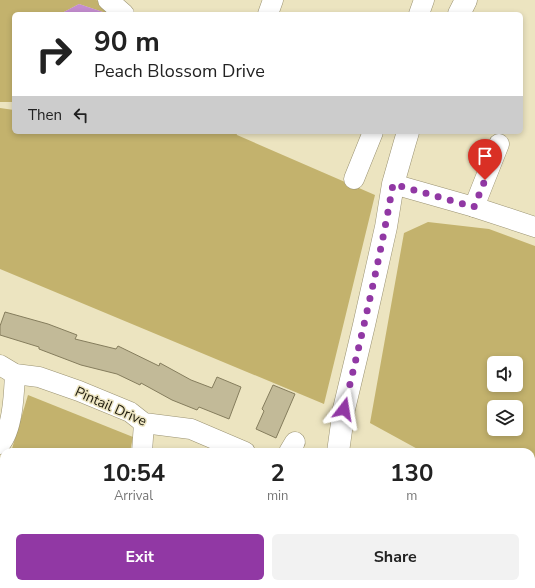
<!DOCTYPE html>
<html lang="en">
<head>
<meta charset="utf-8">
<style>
  body { margin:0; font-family:"Nunito Sans",sans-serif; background:#f2f2f2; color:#222; height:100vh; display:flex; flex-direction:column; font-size:15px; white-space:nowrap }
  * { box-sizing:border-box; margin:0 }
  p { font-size:13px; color:#767676 }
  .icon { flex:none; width:22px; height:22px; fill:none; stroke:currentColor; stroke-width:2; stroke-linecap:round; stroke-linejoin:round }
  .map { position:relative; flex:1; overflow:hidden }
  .sheet { position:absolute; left:0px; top:448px; width:535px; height:140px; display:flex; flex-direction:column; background:#fff; border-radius:12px 12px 0 0; box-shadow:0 2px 6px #0003 }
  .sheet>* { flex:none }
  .hud { position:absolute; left:12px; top:12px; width:511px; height:122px; border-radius:6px; box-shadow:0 2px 6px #0003; background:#fff; color:#222; overflow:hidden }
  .tools { position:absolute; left:487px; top:356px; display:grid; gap:8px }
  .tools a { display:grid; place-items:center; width:36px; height:36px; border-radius:6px; background:#fff; box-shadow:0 2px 6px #0003; font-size:20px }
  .pin { position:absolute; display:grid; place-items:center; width:34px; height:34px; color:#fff; margin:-41px -17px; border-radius:50% 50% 50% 0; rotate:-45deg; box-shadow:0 0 4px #0007 }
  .pin .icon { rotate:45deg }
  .me { position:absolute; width:44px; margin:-22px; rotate:14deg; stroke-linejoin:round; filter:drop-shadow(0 0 3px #0008) }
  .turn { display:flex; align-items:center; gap:14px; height:84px; padding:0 16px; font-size:18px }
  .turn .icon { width:52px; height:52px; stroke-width:2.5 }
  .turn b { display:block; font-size:28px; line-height:34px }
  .then { display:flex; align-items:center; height:38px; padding:0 16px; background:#0003; gap:8px; font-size:15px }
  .eta { display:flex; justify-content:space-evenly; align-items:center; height:68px; text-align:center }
  .eta b { font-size:24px; font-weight:700; line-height:28px }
  .action { display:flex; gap:8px; margin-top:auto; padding:8px 16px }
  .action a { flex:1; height:46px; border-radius:6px; background:#9138a4; color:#fff; font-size:16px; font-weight:700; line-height:46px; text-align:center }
  .action a+a { background:#f2f2f2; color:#222 }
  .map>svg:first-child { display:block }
  .green { fill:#c3b26d; fill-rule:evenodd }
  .water { fill:#c48dcf }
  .building { fill:#c2ba98; stroke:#857d5d }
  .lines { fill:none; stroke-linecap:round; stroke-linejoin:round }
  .street-casing { stroke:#9a9271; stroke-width:21 }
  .secondary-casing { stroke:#9a9271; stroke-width:23 }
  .street { stroke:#fff; stroke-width:20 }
  .secondary { stroke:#fff; stroke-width:22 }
  .route { stroke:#9138a4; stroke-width:7; stroke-dasharray:0 12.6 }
  .labels { text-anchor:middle; stroke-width:3; stroke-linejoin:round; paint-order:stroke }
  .street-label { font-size:14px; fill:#1c190c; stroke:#ece4c0 }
</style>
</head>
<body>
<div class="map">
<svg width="535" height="588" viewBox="0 0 535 588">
  <rect width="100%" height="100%" fill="#ece4c0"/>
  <g class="green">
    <polygon points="0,0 96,0 99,1 113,14 109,14 79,4 60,14 14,14 14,102 0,102"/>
    <polygon points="0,108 14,110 14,132 236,132 237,135 375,195 324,404 0,269"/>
    <path d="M428,222L489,229L535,246V513L531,511V452H423L370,423L404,233ZM494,363H516V385H494ZM494,407H516V429H494Z"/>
    <polygon points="28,395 133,437 130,452 11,452"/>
  </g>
  <polygon class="water" points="79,4 109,14 60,14"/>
  <g class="building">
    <polygon points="5,312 48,324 77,335 75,339 116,349 118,346 159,366 160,363 191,380 212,388 217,377 241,387 229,419 199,407 197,410 172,400 141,383 140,385 117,374 81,365 39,349 39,347 0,335 0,326"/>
    <polygon points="273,385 295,394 276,438 256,429 264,411 262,409"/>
  </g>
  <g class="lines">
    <defs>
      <g id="street">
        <polyline points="108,0 124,14"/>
        <polyline points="268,14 273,0"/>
        <polyline points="419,14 424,0"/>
        <polyline points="354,179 373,132"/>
        <polyline points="393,184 474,207 535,227"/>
        <polyline points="474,207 499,144"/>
        <polyline points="0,365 15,374 39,377 79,391 130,412 144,423 191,429 245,452"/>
        <path d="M0,444C13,429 14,393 15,374"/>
        <polyline points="142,452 144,423"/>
        <polyline points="289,452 295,442"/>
        <polyline points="0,581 4,580"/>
        <polyline points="33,584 45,588"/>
        <polyline points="229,584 241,588"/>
        <polyline points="455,584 462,588"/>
        <polyline points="118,588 119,584"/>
        <polyline points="388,588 393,584"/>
      </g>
      <g id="secondary">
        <polyline points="459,14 466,0"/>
        <polyline points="338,452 344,409 364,325 386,227 393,184 405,142 408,132"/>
        <polyline points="298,588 300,584"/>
      </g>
    </defs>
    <use href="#street" class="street-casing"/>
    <use href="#secondary" class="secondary-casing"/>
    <use href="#street" class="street"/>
    <use href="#secondary" class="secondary"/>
  </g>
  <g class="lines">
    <path class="route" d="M344,409C362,334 380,259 393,184L474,207L485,180"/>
  </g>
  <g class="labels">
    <g class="street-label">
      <text transform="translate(111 406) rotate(24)" y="5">Pintail Drive</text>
    </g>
  </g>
</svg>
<div class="tools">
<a><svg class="icon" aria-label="sound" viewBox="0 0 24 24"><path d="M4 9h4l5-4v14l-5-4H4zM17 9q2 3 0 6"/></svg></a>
<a><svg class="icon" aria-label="layers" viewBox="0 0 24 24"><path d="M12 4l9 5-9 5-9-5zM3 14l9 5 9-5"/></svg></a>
</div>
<div class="pin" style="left:485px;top:180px;background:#d93025"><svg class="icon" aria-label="arrive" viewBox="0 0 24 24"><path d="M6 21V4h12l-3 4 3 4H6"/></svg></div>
<svg class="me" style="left:344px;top:409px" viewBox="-20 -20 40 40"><path d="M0-17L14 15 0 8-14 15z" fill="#9138a4" stroke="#fff" stroke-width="4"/></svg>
<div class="hud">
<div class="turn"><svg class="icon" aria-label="right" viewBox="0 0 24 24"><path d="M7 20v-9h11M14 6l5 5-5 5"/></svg><div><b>90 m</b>Peach Blossom Drive</div></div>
<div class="then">Then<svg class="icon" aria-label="left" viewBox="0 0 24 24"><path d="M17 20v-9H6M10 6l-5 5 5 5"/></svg></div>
</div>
<section class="sheet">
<div class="eta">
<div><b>10:54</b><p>Arrival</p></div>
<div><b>2</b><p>min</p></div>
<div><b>130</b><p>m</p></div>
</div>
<div class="action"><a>Exit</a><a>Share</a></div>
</section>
</div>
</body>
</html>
